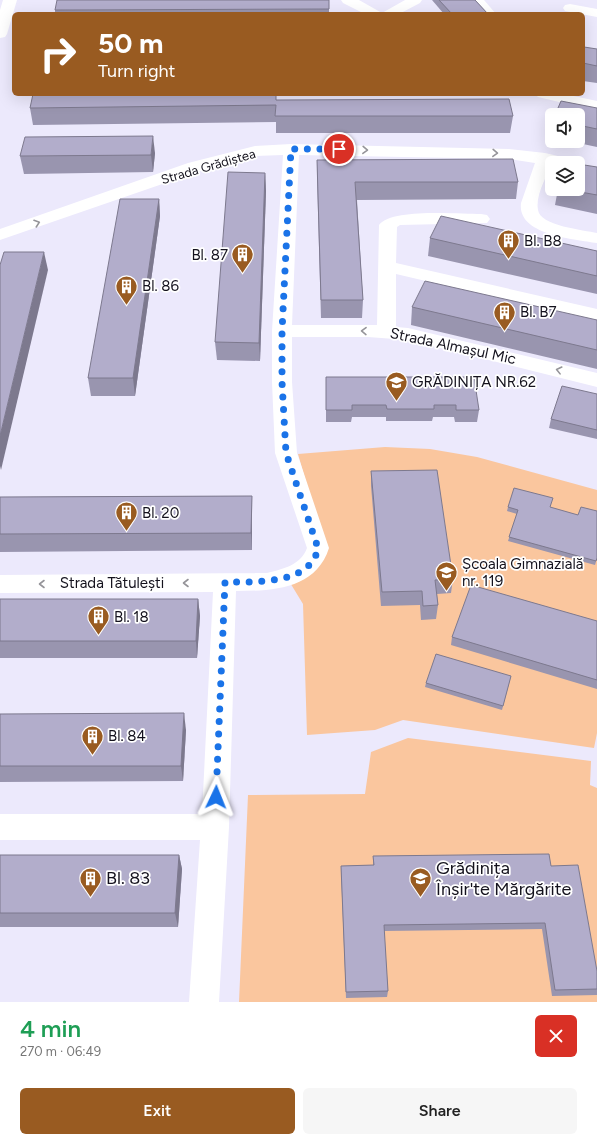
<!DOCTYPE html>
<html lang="en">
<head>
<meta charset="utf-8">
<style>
  body { margin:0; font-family:Figtree,sans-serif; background:#f6f6f6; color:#222; height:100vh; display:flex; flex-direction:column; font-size:15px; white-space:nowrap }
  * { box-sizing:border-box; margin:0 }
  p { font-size:13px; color:#767676 }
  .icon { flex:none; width:22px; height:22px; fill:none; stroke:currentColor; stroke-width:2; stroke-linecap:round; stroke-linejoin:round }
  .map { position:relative; height:1002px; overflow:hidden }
  .drawer { display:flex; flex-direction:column; background:#fff; flex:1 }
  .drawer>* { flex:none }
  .banner { position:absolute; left:12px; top:12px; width:573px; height:84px; border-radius:6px; box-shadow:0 4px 16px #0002; background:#995b21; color:#fff; overflow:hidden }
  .buttons { position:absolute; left:545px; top:108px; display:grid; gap:8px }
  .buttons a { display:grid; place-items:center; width:40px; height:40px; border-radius:6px; background:#fff; box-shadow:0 4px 16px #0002; font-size:20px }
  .pin { position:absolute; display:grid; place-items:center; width:34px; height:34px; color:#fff; margin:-17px; border:2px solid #fff; border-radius:50%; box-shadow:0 1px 4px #0007 }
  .me { position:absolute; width:44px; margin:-22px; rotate:2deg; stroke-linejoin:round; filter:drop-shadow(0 0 3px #0008) }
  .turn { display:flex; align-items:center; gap:14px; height:84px; padding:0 20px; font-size:18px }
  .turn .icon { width:52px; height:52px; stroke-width:2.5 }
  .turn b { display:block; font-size:28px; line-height:34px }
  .round { display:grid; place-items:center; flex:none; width:42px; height:42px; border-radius:6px; background:#f6f6f6 }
  .head { display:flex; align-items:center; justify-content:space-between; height:68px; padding:0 20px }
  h1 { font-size:24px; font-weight:600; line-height:30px; color:#1e9e55 }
  .button { display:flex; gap:8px; margin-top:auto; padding:8px 20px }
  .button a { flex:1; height:46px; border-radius:6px; background:#995b21; color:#fff; font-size:16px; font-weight:600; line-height:46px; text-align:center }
  .button a+a { background:#f6f6f6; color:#222 }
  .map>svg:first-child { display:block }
  .green { fill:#fac69e }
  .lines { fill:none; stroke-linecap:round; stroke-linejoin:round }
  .minor { fill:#fff; fill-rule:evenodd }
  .wall { fill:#9995af }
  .shaded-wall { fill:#7d798e }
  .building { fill:#b2adcb; stroke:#7d798e }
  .oneway { stroke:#959499 }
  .route { stroke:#1a73e8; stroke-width:7; stroke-dasharray:0 12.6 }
  .labels { text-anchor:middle; stroke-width:3.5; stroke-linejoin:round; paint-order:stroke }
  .far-street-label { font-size:13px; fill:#14121d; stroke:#fff }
  .poi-label { font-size:15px; fill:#14121d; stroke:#fff; text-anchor:start }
  .street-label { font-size:15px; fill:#14121d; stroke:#fff }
  .near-poi-label { font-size:18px; fill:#14121d; stroke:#fff; text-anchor:start }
</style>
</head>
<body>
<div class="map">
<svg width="597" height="1002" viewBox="0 0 597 1002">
  <rect width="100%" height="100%" fill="#ece9fc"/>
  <g class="green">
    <polygon points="385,447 430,449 477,457 597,490 597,733 594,748 403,720 375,730 307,735 303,604 289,581 325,548 298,454"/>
    <polygon points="408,738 591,761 590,785 597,788 597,1002 239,1002 248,795 365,794 371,752"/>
  </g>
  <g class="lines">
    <g class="minor">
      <polygon points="3,0 17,0 7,34 5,37 0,38 0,10"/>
      <polygon points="341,0 359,0 382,13 405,0 422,0 420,3 399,14 365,14 343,3"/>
      <polygon points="469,0 484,0 496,14 481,14"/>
      <polygon points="570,4 597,9 597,17 565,11 563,8 565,5"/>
      <polygon points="535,94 564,94 597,101 597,111 538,97"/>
      <path d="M291,144L509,149L545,153L575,160L577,163H552C548,175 535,194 538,210C540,226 584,230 597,233V243C574,239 517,235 521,203L535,163L509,159L299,155L292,325H377L379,225C391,208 459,214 481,214L487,215L490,219L487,223L400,225L397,227L396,263L597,309V321L396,274V327L408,328L597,373V387L408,340L368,337H292V382L297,453L329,548C316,589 273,591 236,591L229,827L219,1002H189L200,840H0V814H202L213,592L0,593V575L267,573C283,569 301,565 307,548L275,453L272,382V331L283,155L255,156L200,171L0,240V229L188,163L255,146Z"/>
    </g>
  </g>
  <g class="wall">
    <polygon points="432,0 475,0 488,14 444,14"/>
    <polygon points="329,9 329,14 55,14 55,10"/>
    <polygon points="583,49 597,49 597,83 583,81"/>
    <polygon points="276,100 513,116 510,133 276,133 276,122 33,125 30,108"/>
    <polygon points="597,108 597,147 569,141 578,141 578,115"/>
    <polygon points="552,124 552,138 550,137"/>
    <polygon points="155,153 153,172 24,174 20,156"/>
    <polygon points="317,160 518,182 516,199 357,200 363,300 362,318 321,318 317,177"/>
    <polygon points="597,167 597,214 555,205 558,189 578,189"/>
    <polygon points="265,173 266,191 260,361 217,360 215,342"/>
    <polygon points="159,199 160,216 135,396 91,396 88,378"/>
    <polygon points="430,238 597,251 597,294 428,256"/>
    <polygon points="412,307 597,320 597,369 411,325"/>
    <polygon points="326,377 479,410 477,422 455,422 454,417 433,417 432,421 386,421 386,417 352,417 351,422 326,422"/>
    <polygon points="597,394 597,439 549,428 551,419"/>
    <polygon points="371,471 453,579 451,593 437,594 438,605 436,619 421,620 420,605 381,606 371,486"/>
    <polygon points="252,496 252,550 0,552 0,497"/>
    <polygon points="508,507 550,507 597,558 595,565 508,541 517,514 507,511"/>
    <polygon points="0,599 198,599 200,616 197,658 0,658"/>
    <polygon points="597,621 597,689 451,645 452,637"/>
    <polygon points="511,676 502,710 425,687 426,683"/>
    <polygon points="0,714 186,730 183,781 0,782"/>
    <polygon points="0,855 179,855 182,869 178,927 0,927"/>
    <polygon points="373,856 551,866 597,971 597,995 552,996 542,929 384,931 388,991 387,997 346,998 341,873 341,866 373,865"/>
  </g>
  <g class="shaded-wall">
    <polygon points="153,136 155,153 153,172 151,155"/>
    <polygon points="265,173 266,191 260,361 259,343"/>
    <polygon points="159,199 160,216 135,396 133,378"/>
    <polygon points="44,252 48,270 1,470 0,466 0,436"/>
    <polygon points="252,496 252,550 251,533"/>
    <polygon points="198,599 200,616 197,658 196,641"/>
    <polygon points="184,713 186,730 183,781 181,766"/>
    <polygon points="179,855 182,869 178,927 175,913"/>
  </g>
  <g class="building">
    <polygon points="57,0 329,0 329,9 55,10"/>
    <polygon points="439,0 475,0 488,14 452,14"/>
    <polygon points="584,47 597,49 597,66 583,63 583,49"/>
    <polygon points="33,94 276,94 276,100 509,99 513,116 275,116 276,105 30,108"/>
    <polygon points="561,101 597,108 597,129 578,125 578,115 555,115"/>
    <polygon points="153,136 151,155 20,156 25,137"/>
    <polygon points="513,159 518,182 355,182 363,300 321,300 317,160"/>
    <polygon points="578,164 597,167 597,195 564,189 578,189"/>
    <polygon points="228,172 265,173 259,343 215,342"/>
    <polygon points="120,199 159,199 133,378 88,378"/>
    <polygon points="441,216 597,251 597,276 430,238"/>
    <polygon points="4,252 44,252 0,436 0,265"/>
    <polygon points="425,281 597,320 597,350 412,307"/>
    <polygon points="326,377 474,377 479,410 456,410 456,405 434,405 434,409 387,409 386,405 352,405 352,410 326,410"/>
    <polygon points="562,386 597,394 597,430 551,419"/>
    <polygon points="437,470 453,579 435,580 438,605 423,606 422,591 382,592 371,471"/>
    <polygon points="514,488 553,498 550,507 578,515 581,507 597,511 597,558 596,561 509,537 518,510 508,507"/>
    <polygon points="252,496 251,533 0,534 0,497"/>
    <polygon points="471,585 597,621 597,680 452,637"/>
    <polygon points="0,599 198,599 196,641 0,641"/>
    <polygon points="436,654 511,676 503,706 426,683"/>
    <polygon points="184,713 181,766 0,766 0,714"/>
    <polygon points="549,854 551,866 578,865 597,971 597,989 555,990 545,923 384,925 388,991 346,992 341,866 374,865 373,856"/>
    <polygon points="0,855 179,855 175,913 0,913"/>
  </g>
  <defs><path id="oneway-chevron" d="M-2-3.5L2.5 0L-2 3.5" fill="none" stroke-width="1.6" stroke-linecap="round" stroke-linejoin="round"/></defs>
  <g class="oneway">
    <use href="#oneway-chevron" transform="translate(365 150) rotate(2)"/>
    <use href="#oneway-chevron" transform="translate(495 153) rotate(2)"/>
    <use href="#oneway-chevron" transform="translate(37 223) rotate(-19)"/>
    <use href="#oneway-chevron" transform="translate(364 331) rotate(-179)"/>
    <use href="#oneway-chevron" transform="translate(559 370) rotate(-166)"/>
    <use href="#oneway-chevron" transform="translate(186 583) rotate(180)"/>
    <use href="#oneway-chevron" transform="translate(42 584) rotate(180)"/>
  </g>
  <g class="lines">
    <path class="route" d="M216,797L225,582C254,582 311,585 318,548L286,453L282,382V331L291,149H339"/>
  </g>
  <defs>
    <symbol id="building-pin" viewBox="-11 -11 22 30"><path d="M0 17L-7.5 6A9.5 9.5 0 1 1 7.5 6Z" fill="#995b21" stroke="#fff"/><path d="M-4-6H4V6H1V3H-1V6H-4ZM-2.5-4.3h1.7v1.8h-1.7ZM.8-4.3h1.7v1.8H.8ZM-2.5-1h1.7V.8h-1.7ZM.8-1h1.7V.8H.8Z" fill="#fff"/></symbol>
    <symbol id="school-pin" viewBox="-11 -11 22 30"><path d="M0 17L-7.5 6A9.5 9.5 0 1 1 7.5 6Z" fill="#995b21" stroke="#fff"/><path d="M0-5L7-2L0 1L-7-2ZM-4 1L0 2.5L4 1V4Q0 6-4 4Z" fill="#fff"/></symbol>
  </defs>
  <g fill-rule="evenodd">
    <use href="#building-pin" x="496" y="228" width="25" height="34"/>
    <use href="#building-pin" x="230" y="242" width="25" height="34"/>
    <use href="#building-pin" x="114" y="274" width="25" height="34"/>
    <use href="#building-pin" x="492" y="300" width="25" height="34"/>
    <use href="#school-pin" x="384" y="370" width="25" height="34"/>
    <use href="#building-pin" x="114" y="500" width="25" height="34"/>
    <use href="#school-pin" x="434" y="560" width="25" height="34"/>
    <use href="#building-pin" x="86" y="604" width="25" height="34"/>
    <use href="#building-pin" x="80" y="724" width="25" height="34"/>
    <use href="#building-pin" x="78" y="866" width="25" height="34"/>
    <use href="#school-pin" x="408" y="866" width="25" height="34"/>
  </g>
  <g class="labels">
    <g class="far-street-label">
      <text transform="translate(208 166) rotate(-16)" y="5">Strada Grădiștea</text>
    </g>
    <g class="poi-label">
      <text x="524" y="246">Bl. B8</text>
      <text x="228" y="260" text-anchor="end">Bl. 87</text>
      <text x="142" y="291">Bl. 86</text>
      <text x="520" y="317">Bl. B7</text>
      <text x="412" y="387">GRĂDINIȚA NR.62</text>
      <text x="142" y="518">Bl. 20</text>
      <text x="462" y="569">Școala Gimnazială<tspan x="462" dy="17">nr. 119</tspan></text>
      <text x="114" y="622">Bl. 18</text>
      <text x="108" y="741">Bl. 84</text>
    </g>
    <g class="street-label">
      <text transform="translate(453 346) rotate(12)" y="5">Strada Almașul Mic</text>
      <text x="112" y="588">Strada Tătulești</text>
    </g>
    <g class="near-poi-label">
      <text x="436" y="874">Grădinița<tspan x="436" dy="21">Înșir'te Mărgărite</tspan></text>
      <text x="106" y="884">Bl. 83</text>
    </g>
  </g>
</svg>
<div class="buttons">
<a><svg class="icon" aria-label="sound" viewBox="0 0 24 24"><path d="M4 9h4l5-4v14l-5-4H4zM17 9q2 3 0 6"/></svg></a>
<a><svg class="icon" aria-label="layers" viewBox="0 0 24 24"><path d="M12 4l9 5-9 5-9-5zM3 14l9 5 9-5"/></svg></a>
</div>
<div class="pin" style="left:339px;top:149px;background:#d93025"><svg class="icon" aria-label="arrive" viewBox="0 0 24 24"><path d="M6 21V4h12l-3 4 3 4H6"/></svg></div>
<svg class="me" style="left:216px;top:797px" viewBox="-20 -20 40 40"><path d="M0-17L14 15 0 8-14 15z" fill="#1a73e8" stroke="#fff" stroke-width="4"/></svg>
<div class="banner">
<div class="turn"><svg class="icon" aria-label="right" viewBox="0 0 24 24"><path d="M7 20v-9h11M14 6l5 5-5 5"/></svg><div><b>50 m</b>Turn right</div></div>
</div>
</div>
<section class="drawer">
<div class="head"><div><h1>4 min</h1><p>270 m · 06:49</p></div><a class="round" style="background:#d93025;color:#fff"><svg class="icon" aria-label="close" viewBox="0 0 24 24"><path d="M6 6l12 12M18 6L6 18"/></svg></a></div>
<div class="button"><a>Exit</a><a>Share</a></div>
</section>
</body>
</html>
